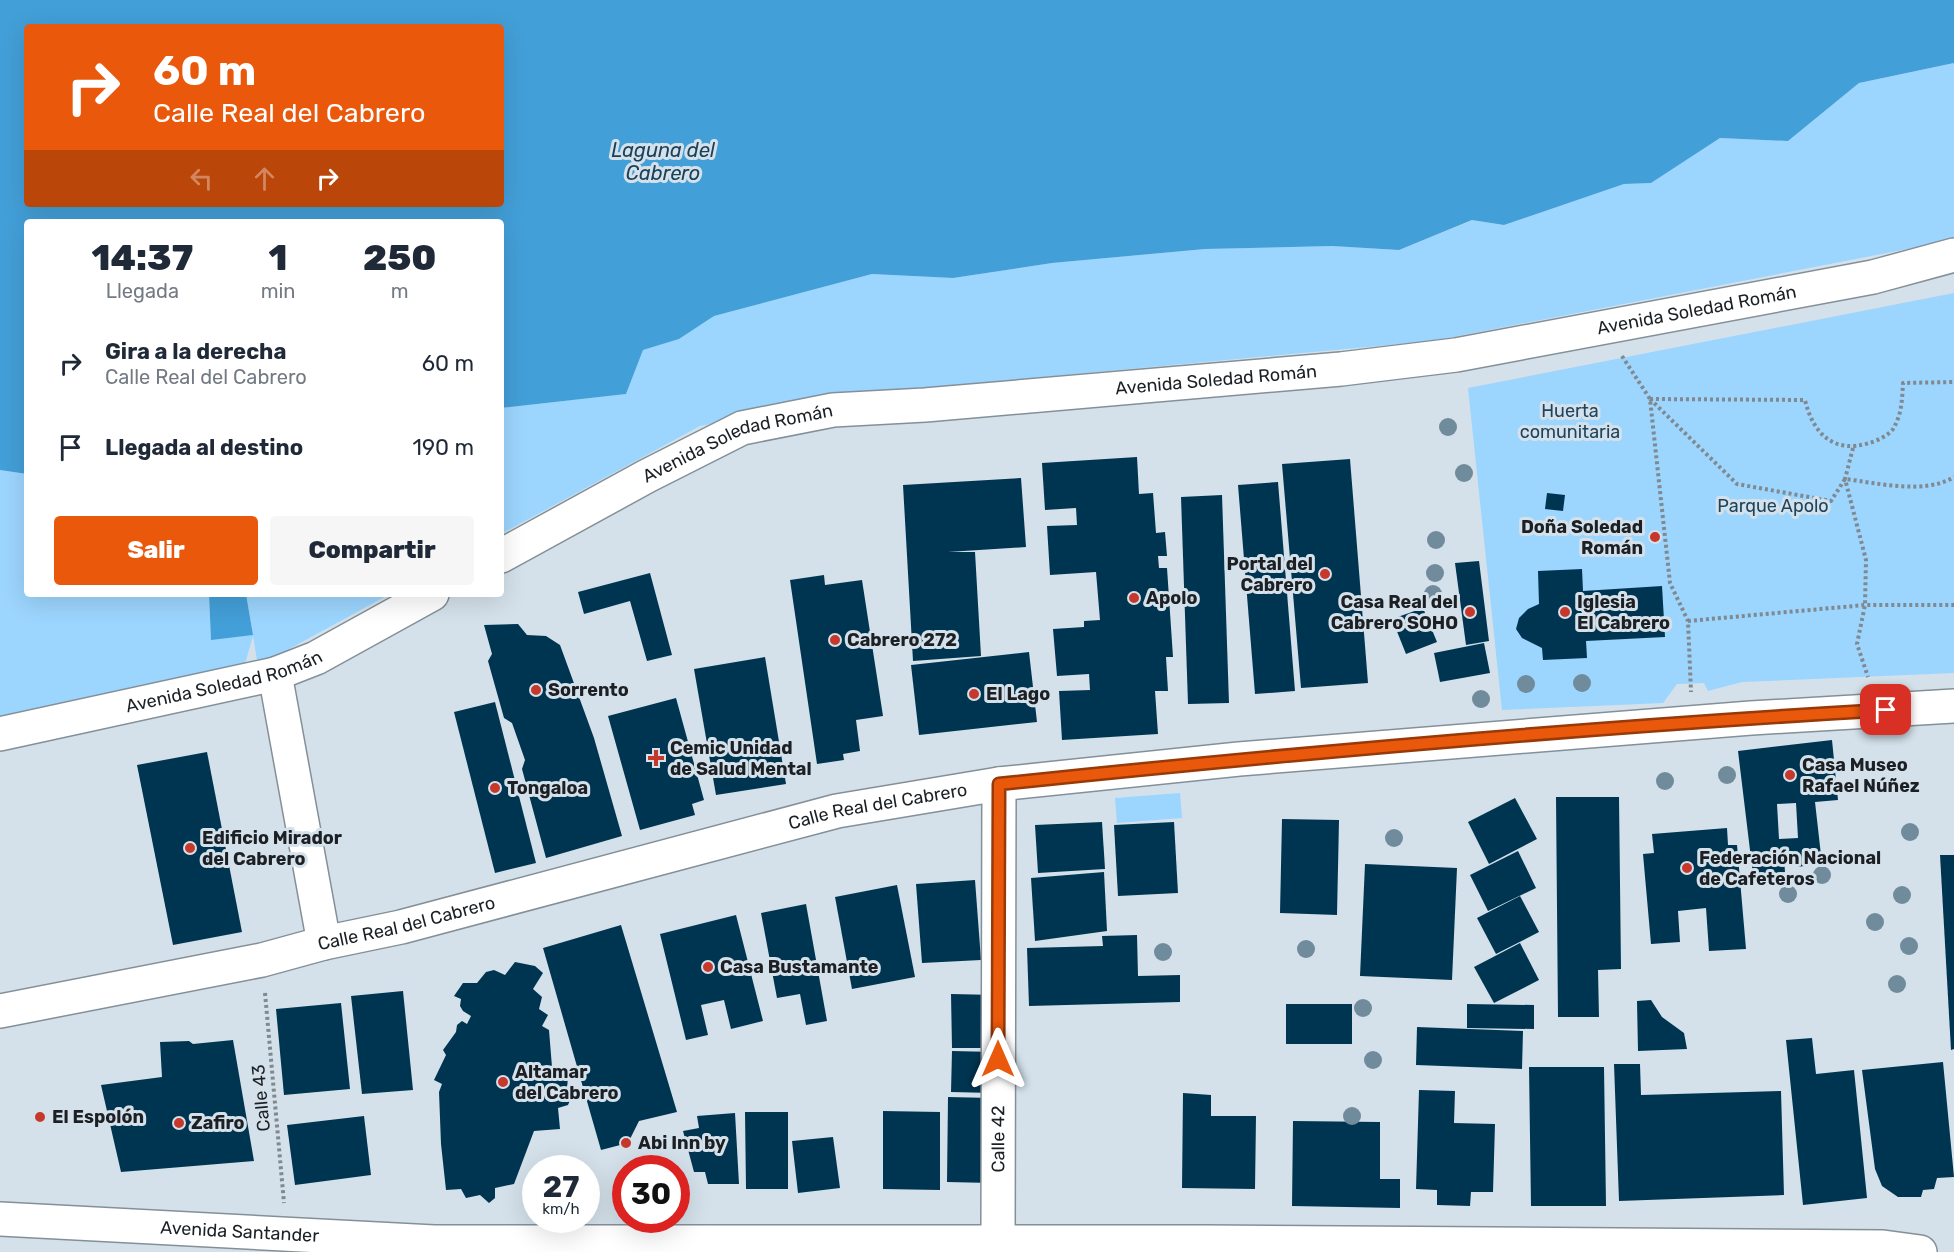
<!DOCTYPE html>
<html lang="es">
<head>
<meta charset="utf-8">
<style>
  body { margin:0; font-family:Rubik,sans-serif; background:#f6f6f7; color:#1f2937; height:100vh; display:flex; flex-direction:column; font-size:22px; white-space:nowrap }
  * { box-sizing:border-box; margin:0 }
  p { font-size:20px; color:#747a83 }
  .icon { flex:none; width:33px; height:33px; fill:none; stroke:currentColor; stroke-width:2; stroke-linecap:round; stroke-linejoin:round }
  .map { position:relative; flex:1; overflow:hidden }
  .sheet { position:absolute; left:24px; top:219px; width:480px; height:378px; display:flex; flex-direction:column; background:#fff; border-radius:6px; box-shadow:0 6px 24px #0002 }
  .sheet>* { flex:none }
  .guide { position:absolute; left:24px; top:24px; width:480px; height:183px; border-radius:6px; box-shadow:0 6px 24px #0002; background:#ea580c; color:#fff; overflow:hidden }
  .speed { position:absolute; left:522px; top:1155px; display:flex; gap:12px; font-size:30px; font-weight:700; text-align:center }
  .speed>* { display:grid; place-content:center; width:78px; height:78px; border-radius:50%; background:#fff; box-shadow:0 6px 24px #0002; line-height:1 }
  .speed small { font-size:15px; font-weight:400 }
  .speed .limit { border:9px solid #d22; background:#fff; color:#111 }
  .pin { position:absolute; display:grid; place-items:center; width:51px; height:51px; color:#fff; margin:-26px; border-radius:12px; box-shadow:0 3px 9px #0006 }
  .me { position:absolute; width:66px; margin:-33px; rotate:0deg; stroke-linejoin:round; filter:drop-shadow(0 0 4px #0008) }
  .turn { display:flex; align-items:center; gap:21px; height:126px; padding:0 30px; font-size:27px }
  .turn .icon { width:78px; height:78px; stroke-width:2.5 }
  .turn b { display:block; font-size:42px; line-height:51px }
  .lanes { display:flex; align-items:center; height:57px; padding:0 30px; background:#0003; justify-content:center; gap:30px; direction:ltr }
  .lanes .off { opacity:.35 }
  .eta { display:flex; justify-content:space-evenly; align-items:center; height:102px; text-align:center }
  .eta b { font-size:36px; font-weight:800; line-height:42px }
  .button { display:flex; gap:12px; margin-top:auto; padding:12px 30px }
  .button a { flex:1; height:69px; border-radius:6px; background:#ea580c; color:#fff; font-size:24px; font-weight:800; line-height:69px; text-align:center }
  .button a+a { background:#f6f6f7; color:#1f2937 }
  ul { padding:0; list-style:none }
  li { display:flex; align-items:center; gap:18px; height:84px; padding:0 30px }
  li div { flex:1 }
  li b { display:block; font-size:22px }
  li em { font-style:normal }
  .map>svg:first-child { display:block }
  .green { fill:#9cd5fe }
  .water { fill:#439fd8; fill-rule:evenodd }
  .building { fill:#003551; fill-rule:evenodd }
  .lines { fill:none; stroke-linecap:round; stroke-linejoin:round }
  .minor-casing { stroke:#849098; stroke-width:36 }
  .highway-casing { stroke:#849098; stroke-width:36 }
  .path { stroke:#808990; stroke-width:4; stroke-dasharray:3 3; stroke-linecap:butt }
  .minor { stroke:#fff; stroke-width:33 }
  .highway { stroke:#fff; stroke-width:33 }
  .tree { fill:#708b9c }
  .route-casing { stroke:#983908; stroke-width:15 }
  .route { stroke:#ea580c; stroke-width:10 }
  .poi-dot { fill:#c5382b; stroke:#d4e1ea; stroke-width:2 }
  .labels { text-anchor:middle; stroke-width:6; stroke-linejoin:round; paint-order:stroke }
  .street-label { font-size:18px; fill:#1c2024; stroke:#d4e1ea }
  .park-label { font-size:18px; fill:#1e445d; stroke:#d4e1ea }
  .poi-label { font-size:18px; font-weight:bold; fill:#1c2024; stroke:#d4e1ea; text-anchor:start }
  .water-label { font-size:20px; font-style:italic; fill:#1a4159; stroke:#d4e1ea }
</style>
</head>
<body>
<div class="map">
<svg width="1954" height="1252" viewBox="0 0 1954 1252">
  <rect width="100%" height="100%" fill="#d4e1ea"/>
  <g class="green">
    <polygon points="1954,63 1954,240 1432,341 861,394 700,426 501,534 501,408 626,394 643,350 679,339 714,316 872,274 953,278 1052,263 1205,249 1332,246 1399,250 1473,220 1504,225 1624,184 1651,183 1720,138 1788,141 1859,83"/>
    <polygon points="1954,293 1954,673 1742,682 1708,691 1704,683 1677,684 1663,703 1502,710 1468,388"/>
    <polygon points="0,470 27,474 27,594 209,594 211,639 253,635 246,594 390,594 258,666 253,636 245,664 0,716"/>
    <polygon points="1180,793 1182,818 1117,823 1115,798"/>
  </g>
  <g class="water">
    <path d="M0,0H1954V63L1859,83L1788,141L1720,138L1651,183L1624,184L1504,225L1472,220L1399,250L1332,246L1205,249L1052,263L953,278L872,274L714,316L679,339L643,350L626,394L501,408V222H27V474L0,470ZM27,27H501V204H27Z"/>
    <polygon points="209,594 246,594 253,635 211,640"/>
  </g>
  <g class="building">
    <polygon points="1137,457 1139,494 1153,493 1156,533 1165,532 1167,556 1158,556 1159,568 1167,568 1173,657 1166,657 1168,691 1155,691 1158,734 1062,740 1059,691 1090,690 1089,674 1057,676 1053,629 1084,627 1084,621 1100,620 1096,572 1050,575 1047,526 1077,525 1076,508 1045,510 1042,463"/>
    <polygon points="1350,459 1368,683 1301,688 1282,464"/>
    <polygon points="1021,478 1026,547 948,552 975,552 981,656 913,661 903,485"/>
    <polygon points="1278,482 1295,691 1255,694 1238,485"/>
    <polygon points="1547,493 1565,495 1563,511 1545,509"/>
    <polygon points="1222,495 1229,703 1188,704 1181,497"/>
    <polygon points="1479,561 1489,641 1466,645 1455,563"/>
    <polygon points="1582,569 1583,591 1662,586 1665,637 1586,641 1587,658 1543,660 1542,648 1522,638 1516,629 1519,618 1528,609 1539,604 1538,571"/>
    <polygon points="650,573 672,655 647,661 630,601 584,614 578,592"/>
    <polygon points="824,575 825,585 862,580 883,716 856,720 860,751 843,754 844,760 817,764 790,580"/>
    <polygon points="1423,608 1437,642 1406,654 1392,619"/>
    <polygon points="518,624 527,635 546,636 560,645 594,738 622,836 546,858 522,769 525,760 512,723 504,718 488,661 492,654 484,625"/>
    <polygon points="1484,643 1490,673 1440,682 1434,653"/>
    <polygon points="1029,652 1037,722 919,735 911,665"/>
    <polygon points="765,657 786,784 716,795 694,669"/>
    <polygon points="676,698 704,800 692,804 695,815 640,830 608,716"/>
    <polygon points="495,702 536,863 495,873 454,712"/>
    <path d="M1832,740L1838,800L1815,802L1822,864L1796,867L1795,856L1784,858L1785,872L1753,875L1738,751ZM1796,803L1798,838L1779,839L1777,804Z"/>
    <polygon points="207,752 242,932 173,945 137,765"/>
    <polygon points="1556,797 1619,797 1621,969 1598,970 1599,1017 1558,1017"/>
    <polygon points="1515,798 1537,839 1489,864 1468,822"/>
    <polygon points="1282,819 1339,820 1337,915 1280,913"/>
    <polygon points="1102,822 1105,869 1038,873 1035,825"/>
    <polygon points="1174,822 1178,893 1118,896 1114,825"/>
    <polygon points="1727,828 1728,845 1737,845 1746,949 1709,951 1706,908 1678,911 1680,942 1651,944 1643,854 1654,853 1652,834"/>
    <polygon points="1518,851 1536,888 1488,911 1470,875"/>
    <polygon points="1940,855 1954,855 1954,1049 1951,1050"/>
    <polygon points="1365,864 1457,868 1452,980 1360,976"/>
    <polygon points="1104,872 1107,931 1035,941 1031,878"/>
    <polygon points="975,880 981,960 922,963 916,884"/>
    <polygon points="897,885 915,977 852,989 835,897"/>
    <polygon points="1520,896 1539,932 1496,954 1477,918"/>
    <polygon points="806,904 827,1021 806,1025 800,994 777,998 761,913"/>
    <polygon points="736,915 763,1021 731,1029 724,1000 701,1005 708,1035 686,1040 660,934"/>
    <polygon points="621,925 677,1112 639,1121 628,1143 601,1150 543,948"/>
    <polygon points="1137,935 1138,976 1180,975 1180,1002 1029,1006 1027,948 1103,946 1102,936"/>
    <polygon points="1520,943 1539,980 1494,1003 1474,967"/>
    <polygon points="515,962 535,966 543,973 533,989 542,997 539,1009 548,1015 542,1026 549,1030 552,1067 564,1067 568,1074 567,1092 571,1098 568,1105 558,1108 560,1129 534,1131 514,1184 495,1188 495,1198 489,1203 480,1195 466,1198 461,1189 446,1190 441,1144 439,1092 442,1084 434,1080 446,1055 443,1050 456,1032 457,1025 462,1021 467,1024 471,1016 463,1011 460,1006 461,999 454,996 463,983 477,983 486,972 494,970 505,975"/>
    <polygon points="403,991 413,1090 362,1094 351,996"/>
    <polygon points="951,994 996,995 996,1048 952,1048"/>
    <polygon points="1651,1000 1662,1017 1684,1033 1687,1049 1638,1051 1637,1001"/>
    <polygon points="341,1003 350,1089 284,1095 276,1009"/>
    <rect x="1286" y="1004" width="66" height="40"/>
    <polygon points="1467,1004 1534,1005 1534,1029 1467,1028"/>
    <polygon points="1417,1027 1523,1031 1522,1069 1416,1065"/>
    <polygon points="1812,1038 1816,1074 1854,1070 1867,1198 1803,1205 1786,1040"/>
    <polygon points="233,1040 254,1161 121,1172 101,1085 162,1077 160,1042 189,1041 193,1044"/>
    <polygon points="952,1051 995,1052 993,1093 951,1092"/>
    <polygon points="1943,1062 1954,1177 1937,1178 1934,1189 1923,1190 1921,1197 1898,1197 1882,1186 1875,1169 1862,1070"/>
    <polygon points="1614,1064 1640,1064 1641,1095 1781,1091 1784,1195 1619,1201"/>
    <polygon points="1529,1067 1604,1067 1606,1206 1531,1206"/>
    <polygon points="1419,1090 1455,1091 1454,1123 1495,1124 1493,1192 1471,1192 1470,1206 1437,1205 1437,1190 1416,1189"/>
    <polygon points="1183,1093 1211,1095 1211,1116 1256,1116 1255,1189 1182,1188"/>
    <polygon points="948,1097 992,1098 991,1183 947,1182"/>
    <polygon points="883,1111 940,1112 940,1190 883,1189"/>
    <polygon points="745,1112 788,1112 788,1189 746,1189"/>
    <polygon points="735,1113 739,1184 708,1184 705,1172 694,1172 683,1131 699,1128 697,1116"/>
    <polygon points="364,1116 371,1175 295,1185 287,1125"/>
    <polygon points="1293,1121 1380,1122 1380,1179 1400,1179 1400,1208 1292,1206"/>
    <polygon points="833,1137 840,1188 798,1193 792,1141"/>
  </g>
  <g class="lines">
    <defs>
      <g id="minor">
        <path id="s1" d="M501,556L647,476L742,428L833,410L925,405L1341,369L1456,355L1873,277L1954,255"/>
        <polyline points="275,674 324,943"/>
        <path id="s2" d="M0,734L275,674L316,658L432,594"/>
        <path id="s3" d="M0,1011L262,960L324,943L401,927L837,811L999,784L1239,759L1751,718L1954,706"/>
        <path id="s4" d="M998,1243L999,784"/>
      </g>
      <g id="highway">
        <path id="s5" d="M0,1219L434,1242H1206L1883,1247L1920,1252"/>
      </g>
    </defs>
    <use href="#minor" class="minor-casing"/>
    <use href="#highway" class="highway-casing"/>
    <g class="path">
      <polyline points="1622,356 1650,399 1670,583 1688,621 1691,692"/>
      <path d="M1650,399L1805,400C1813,434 1834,454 1869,443C1877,441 1889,435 1893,429C1902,414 1902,400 1903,383L1954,382"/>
      <path d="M1650,399L1737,484L1831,501L1845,479C1878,483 1924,495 1954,477"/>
      <polyline points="1853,448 1845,479 1866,560 1865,605 1857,644 1868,677"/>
      <polyline points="1688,621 1865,605 1954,605"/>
      <polyline points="265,993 284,1203"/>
    </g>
    <use href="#minor" class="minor"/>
    <use href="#highway" class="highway"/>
  </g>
  <g class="tree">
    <circle cx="1448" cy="427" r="9"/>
    <circle cx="1464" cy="473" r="9"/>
    <circle cx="1436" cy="540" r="9"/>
    <circle cx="1435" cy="573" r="9"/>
    <circle cx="1433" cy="594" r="9"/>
    <circle cx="1582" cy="683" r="9"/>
    <circle cx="1526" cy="684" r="9"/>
    <circle cx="1481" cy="699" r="9"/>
    <circle cx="1727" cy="775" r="9"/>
    <circle cx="1665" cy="781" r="9"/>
    <circle cx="1910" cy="832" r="9"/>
    <circle cx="1394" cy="838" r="9"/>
    <circle cx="1822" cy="875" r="9"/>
    <circle cx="1788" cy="894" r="9"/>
    <circle cx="1902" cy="895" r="9"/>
    <circle cx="1875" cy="922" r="9"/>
    <circle cx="1909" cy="946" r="9"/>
    <circle cx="1306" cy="949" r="9"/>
    <circle cx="1163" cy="952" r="9"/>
    <circle cx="1897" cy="984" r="9"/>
    <circle cx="1363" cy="1008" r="9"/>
    <circle cx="1373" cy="1060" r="9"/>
    <circle cx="1352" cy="1116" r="9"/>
  </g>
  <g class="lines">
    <defs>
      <path id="route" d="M998,1059L999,784C1295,753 1590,727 1886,710"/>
    </defs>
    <use href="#route" class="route-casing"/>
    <use href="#route" class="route"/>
  </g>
  <g class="poi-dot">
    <circle cx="1655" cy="537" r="6"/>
    <circle cx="1325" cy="574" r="6"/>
    <circle cx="1134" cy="598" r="6"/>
    <circle cx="1470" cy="612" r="6"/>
    <circle cx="1565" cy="612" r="6"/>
    <circle cx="835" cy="640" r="6"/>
    <circle cx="536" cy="690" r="6"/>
    <circle cx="974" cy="694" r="6"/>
    <path d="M653 749h6v6h6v6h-6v6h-6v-6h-6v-6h6z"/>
    <circle cx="1790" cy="775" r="6"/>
    <circle cx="495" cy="788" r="6"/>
    <circle cx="190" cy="848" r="6"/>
    <circle cx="1687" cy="868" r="6"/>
    <circle cx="708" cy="967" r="6"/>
    <circle cx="503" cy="1082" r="6"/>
    <circle cx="40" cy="1117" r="6"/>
    <circle cx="179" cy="1123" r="6"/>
    <circle cx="626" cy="1143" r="6"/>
  </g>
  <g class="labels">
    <g class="street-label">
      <text dy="6" stroke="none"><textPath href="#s1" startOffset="1236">Avenida Soledad Román</textPath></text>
      <text dy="6" stroke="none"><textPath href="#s1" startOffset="750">Avenida Soledad Román</textPath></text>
      <text dy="6" stroke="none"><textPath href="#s1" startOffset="264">Avenida Soledad Román</textPath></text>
      <text dy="6" stroke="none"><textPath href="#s2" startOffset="230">Avenida Soledad Román</textPath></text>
      <text dy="6" stroke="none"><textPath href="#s3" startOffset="902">Calle Real del Cabrero</textPath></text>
      <text dy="6" stroke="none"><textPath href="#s3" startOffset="416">Calle Real del Cabrero</textPath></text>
      <text transform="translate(261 1098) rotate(-95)" y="6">Calle 43</text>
      <text dy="6" stroke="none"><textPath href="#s4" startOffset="104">Calle 42</textPath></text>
      <text dy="6" stroke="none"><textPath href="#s5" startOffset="240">Avenida Santander</textPath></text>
    </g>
    <g class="park-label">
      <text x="1570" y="417">Huerta<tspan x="1570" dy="21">comunitaria</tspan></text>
      <text x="1773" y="512">Parque Apolo</text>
    </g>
    <g class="poi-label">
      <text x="1643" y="533" text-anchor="end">Doña Soledad<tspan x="1643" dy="21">Román</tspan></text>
      <text x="1313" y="570" text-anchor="end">Portal del<tspan x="1313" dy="21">Cabrero</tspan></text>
      <text x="1146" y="604">Apolo</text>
      <text x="1458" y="608" text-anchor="end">Casa Real del<tspan x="1458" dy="21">Cabrero SOHO</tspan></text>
      <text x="1577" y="608">Iglesia<tspan x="1577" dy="21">El Cabrero</tspan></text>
      <text x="847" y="646">Cabrero 272</text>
      <text x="548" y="696">Sorrento</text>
      <text x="986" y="700">El Lago</text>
      <text x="670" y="754">Cemic Unidad<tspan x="670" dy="21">de Salud Mental</tspan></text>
      <text x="1802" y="771">Casa Museo<tspan x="1802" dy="21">Rafael Núñez</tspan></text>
      <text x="507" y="794">Tongaloa</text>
      <text x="202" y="844">Edificio Mirador<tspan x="202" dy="21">del Cabrero</tspan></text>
      <text x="1699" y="864">Federación Nacional<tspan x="1699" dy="21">de Cafeteros</tspan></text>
      <text x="720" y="973">Casa Bustamante</text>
      <text x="515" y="1078">Altamar<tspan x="515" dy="21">del Cabrero</tspan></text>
      <text x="52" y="1123">El Espolón</text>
      <text x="191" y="1129">Zafiro</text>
      <text x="638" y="1149">Abi Inn by</text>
    </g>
    <g class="water-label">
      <text x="663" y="157">Laguna del<tspan x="663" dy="23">Cabrero</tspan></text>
    </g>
  </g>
</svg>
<div class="speed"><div>27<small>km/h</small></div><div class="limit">30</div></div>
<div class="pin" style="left:1886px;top:710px;background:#d93025"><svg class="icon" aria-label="arrive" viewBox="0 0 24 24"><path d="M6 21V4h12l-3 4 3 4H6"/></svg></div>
<svg class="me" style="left:998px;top:1059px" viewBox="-20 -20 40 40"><path d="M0-17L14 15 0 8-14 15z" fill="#ea580c" stroke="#fff" stroke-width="4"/></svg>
<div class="guide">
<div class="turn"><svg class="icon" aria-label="right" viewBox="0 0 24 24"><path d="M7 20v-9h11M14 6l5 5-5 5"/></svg><div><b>60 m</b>Calle Real del Cabrero</div></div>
<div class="lanes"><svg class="icon off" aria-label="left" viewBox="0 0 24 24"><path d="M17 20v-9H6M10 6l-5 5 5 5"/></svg><svg class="icon off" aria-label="ahead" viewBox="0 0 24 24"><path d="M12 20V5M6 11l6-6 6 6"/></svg><svg class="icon" aria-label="right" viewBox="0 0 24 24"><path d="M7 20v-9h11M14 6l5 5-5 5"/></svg></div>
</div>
<section class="sheet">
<div class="eta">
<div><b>14:37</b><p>Llegada</p></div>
<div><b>1</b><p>min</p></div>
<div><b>250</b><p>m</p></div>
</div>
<ul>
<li><svg class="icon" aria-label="right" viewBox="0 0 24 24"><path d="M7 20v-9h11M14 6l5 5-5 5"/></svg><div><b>Gira a la derecha</b><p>Calle Real del Cabrero</p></div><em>60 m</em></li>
<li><svg class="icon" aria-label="arrive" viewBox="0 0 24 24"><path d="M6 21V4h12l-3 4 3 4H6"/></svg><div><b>Llegada al destino</b></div><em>190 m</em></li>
</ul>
<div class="button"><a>Salir</a><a>Compartir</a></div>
</section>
</div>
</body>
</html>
